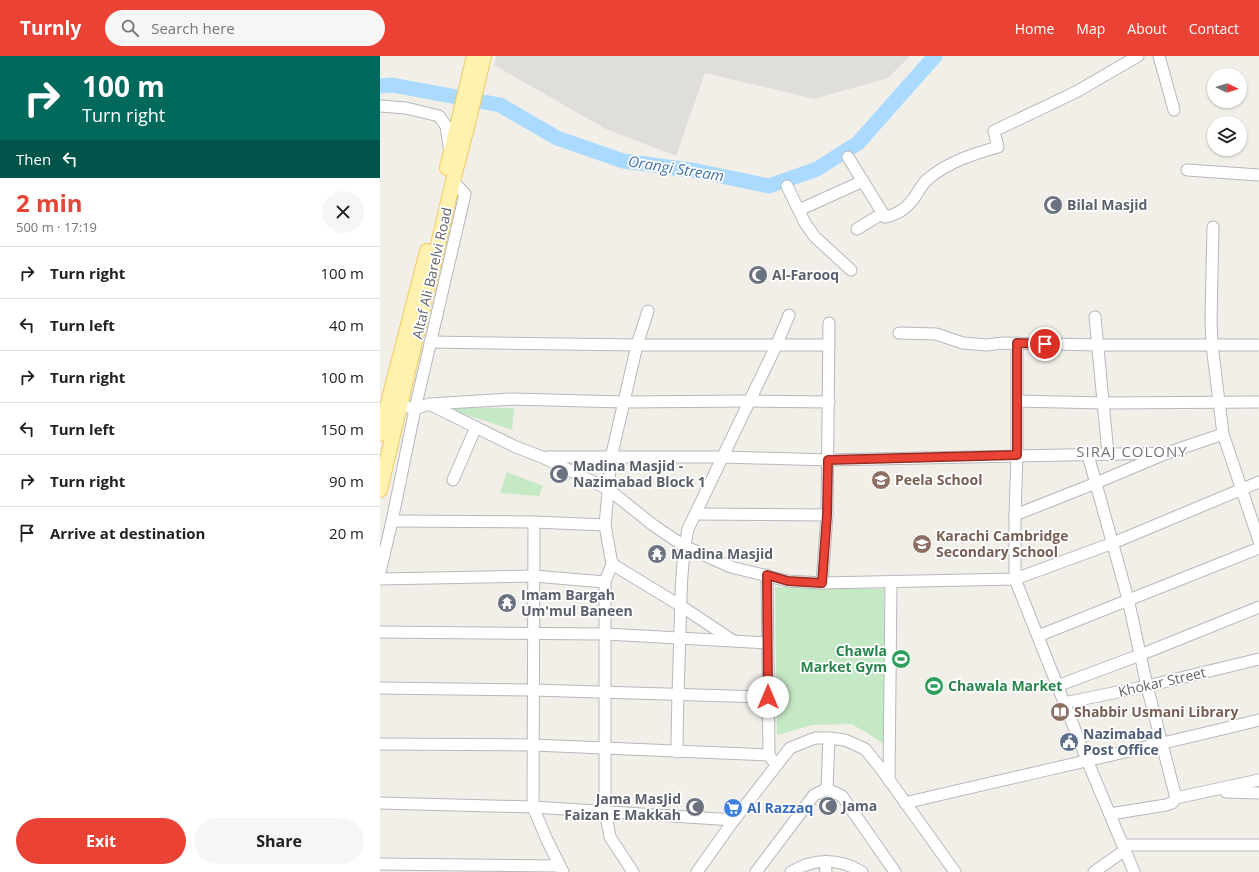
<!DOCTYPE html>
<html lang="en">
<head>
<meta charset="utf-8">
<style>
  body { margin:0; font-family:"Open Sans",sans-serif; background:#f6f6f6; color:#202124; height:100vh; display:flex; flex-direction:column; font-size:15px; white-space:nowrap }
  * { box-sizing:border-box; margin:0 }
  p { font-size:13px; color:#757577 }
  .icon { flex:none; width:22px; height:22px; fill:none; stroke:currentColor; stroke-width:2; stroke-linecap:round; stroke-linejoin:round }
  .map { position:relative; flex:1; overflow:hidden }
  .details { display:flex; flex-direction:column; background:#fff; width:380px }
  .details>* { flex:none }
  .hud { background:#00695c; color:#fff; overflow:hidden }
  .needle { width:26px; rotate:95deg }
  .controls { position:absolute; left:827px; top:12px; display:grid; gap:8px }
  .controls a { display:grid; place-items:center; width:40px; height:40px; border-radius:50%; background:#fff; box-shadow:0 1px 3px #0004; font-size:20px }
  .pin { position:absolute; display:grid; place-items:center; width:34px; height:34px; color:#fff; margin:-17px; border:2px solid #fff; border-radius:50%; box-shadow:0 1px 4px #0007 }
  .me { position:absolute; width:44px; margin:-22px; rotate:0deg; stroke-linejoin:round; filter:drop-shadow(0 0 3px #0008) }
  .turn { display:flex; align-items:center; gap:14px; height:84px; padding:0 16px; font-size:18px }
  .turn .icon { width:52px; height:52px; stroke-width:2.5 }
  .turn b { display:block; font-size:28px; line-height:34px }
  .then { display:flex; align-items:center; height:38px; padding:0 16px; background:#0003; gap:8px; font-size:15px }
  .round { display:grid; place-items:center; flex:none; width:42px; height:42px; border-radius:21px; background:#f6f6f6 }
  .head { display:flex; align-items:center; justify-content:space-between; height:68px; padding:0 16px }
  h1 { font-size:24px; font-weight:700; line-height:30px; color:#ea4335 }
  .action { display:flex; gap:8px; margin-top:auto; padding:8px 16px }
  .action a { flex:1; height:46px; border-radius:24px; background:#ea4335; color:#fff; font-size:16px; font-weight:700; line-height:46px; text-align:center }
  .action a+a { background:#f6f6f6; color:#202124 }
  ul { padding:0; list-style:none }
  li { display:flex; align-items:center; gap:12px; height:52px; padding:0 16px; border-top:1px solid #e0e0e0 }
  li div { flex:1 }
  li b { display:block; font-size:15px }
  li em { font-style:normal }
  header { display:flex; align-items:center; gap:24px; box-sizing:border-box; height:56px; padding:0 20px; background:#ea4335; color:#fff }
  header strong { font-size:19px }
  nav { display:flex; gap:22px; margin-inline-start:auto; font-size:14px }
  .search { width:280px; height:36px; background:#f6f6f6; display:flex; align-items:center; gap:10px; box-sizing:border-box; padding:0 14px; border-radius:22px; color:#757577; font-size:15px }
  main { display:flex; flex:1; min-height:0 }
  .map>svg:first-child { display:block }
  .industrial { fill:#e0deda }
  .green { fill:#c5e8c5 }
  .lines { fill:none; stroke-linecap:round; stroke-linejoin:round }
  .river { stroke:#aadaff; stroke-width:15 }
  .minor-casing { stroke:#b5b8bc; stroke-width:13 }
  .major-casing { stroke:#f2c960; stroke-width:16 }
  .minor { stroke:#fff; stroke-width:11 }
  .major { stroke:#fff2af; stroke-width:14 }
  .route-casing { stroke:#982c22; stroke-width:10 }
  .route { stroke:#ea4335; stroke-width:7 }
  .labels { text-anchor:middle; stroke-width:3.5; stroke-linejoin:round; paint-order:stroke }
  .worship-label { font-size:14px; font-weight:bold; fill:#5b616d; stroke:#fff; text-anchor:start }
  .street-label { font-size:14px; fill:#5f6368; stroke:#fff }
  .education-label { font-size:14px; font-weight:bold; fill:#785e54; stroke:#fff; text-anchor:start }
  .leisure-label { font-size:14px; font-weight:bold; fill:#27864d; stroke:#fff; text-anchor:end }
  .service-label { font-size:14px; font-weight:bold; fill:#4e5e75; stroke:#fff; text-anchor:start }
  .shop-label { font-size:14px; font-weight:bold; fill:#366cbe; stroke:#fff; text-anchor:start }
  .water-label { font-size:15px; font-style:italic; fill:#4174aa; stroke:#fff }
  .neighbourhood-label { font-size:15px; letter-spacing:1px; fill:#70757a; stroke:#fff }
</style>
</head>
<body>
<header>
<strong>Turnly</strong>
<div class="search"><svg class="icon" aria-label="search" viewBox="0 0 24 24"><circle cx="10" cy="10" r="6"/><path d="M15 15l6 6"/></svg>Search here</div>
<nav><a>Home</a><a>Map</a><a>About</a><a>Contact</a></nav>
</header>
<main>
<section class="details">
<div class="hud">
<div class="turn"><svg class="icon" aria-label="right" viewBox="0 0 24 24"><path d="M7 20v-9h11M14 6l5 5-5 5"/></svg><div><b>100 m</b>Turn right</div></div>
<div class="then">Then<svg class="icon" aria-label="left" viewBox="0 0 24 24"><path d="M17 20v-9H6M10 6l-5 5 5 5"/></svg></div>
</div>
<div class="head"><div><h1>2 min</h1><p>500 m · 17:19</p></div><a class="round"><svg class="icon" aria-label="close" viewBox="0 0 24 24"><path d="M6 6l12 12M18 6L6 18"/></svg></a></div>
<ul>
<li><svg class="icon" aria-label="right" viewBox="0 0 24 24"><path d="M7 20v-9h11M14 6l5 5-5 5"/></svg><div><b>Turn right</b></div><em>100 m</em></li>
<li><svg class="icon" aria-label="left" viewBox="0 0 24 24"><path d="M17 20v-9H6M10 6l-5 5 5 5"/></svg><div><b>Turn left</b></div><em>40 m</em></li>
<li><svg class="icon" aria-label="right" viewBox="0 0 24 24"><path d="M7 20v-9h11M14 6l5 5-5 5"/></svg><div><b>Turn right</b></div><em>100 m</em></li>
<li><svg class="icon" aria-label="left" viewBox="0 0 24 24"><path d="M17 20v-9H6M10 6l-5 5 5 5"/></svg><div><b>Turn left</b></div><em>150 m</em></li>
<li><svg class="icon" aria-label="right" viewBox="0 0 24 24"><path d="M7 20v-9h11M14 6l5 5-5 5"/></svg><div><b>Turn right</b></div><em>90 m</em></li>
<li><svg class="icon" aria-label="arrive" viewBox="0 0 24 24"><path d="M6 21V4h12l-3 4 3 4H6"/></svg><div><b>Arrive at destination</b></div><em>20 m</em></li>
</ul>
<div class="action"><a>Exit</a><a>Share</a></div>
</section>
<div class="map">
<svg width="879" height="816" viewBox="0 0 879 816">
  <rect width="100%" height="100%" fill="#f1efe8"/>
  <polygon class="industrial" points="117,0 530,0 508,22 434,43 325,17 296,100 226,73 114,9"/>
  <g class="green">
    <polygon points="75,351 134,352 132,374 75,355"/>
    <polygon points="127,416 163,430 159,440 120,437"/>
    <polygon points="395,531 504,533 504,688 484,675 471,668 432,669 397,679"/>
  </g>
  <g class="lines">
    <polyline class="river" points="0,30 12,29 120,49 177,82 243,105 317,115 389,130 437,113 478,87 555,0"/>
    <defs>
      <g id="minor">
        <polyline points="779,0 794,54"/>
        <polyline points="0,50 26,52 59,60 66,70 70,96"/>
        <path d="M468,101L505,161C521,158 530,149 538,136C541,131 544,126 548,123C568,106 593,98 618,91L614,75L696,36L758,0"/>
        <polyline points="807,114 879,119"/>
        <polyline points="407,130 425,167 435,181 471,214"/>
        <polyline points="419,154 483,125"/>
        <polyline points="833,171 831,264 832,289 843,378 879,485"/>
        <polyline points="477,173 503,157"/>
        <polyline points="715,261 728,398"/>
        <polyline points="519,277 556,278 583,287 607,289 623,287 719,289 879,289"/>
        <polyline points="50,286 257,289 449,289"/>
        <polyline points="637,287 637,399 635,459 635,523 707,704 754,816"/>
        <polyline points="637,345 724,347 879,346"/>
        <polyline points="50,348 132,343 243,346 370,345 449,346"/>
        <polyline points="21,349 35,353 49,348 136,391 162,401 228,433 273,469 304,490 351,511 408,525 442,527 635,523 733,487 879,426"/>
        <polyline points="708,399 748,543 767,630 796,742 879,724"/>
        <polyline points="167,401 343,401 448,404 787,397"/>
        <polyline points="73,424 96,371"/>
        <polyline points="316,458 447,459"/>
        <polyline points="635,459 716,427 787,397 843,378"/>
        <polyline points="12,465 154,466 225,469"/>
        <polyline points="154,466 153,751 167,784 183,816"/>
        <polyline points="232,508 301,550 352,584"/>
        <polyline points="0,516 12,465 35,353 85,138 73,125"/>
        <polyline points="387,519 389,699 393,705"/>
        <polyline points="0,523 154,520 225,526"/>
        <polyline points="442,527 447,459 449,267"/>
        <polyline points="0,576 226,578 388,587"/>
        <polyline points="658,580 879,492"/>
        <polyline points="677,630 760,599 879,551"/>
        <polyline points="0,632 153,634 388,641"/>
        <polyline points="684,647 767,630 879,603"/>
        <polyline points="0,688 153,689 389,699"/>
        <path d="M297,696C297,655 299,615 300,574C301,540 301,506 308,473L397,288L409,259"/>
        <polyline points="509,725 511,525"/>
        <polyline points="447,733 449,682"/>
        <polyline points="846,736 879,737"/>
        <polyline points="0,747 153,751 354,764"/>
        <path d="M525,747C643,719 761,693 879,664"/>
        <polyline points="730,758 786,749 792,747 796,742"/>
        <polyline points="744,789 879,789"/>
        <polyline points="445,806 446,816"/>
        <polyline points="0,808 179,810"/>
        <polyline points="253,816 230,781 225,754 225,526 232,508 225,469 231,402 257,289 268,255"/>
        <polyline points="317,816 354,764 410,692 435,682 449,682 465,684 485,693 502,714 575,816"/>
        <polyline points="376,816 434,739 447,733 462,740 515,816"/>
        <path d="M411,816C434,802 459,802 482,816"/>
        <polyline points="714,816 745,794"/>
      </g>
      <g id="major">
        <polyline points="67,112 94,0"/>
        <polyline points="0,378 47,195"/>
        <polyline points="0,434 73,125 89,64 104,0"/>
      </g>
    </defs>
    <use href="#minor" class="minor-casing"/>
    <use href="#major" class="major-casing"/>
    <use href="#minor" class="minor"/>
    <use href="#major" class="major"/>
  </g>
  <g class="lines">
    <defs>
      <polyline id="route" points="388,641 387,519 408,525 442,527 447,459 448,404 637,399 637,287 665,288"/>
    </defs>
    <use href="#route" class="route-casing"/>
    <use href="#route" class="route"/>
  </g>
  <defs>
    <symbol id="mosque-disc" viewBox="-11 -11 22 22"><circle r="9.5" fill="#6b7280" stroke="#fff"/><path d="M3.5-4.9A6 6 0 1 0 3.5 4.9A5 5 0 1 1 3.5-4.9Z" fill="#fff"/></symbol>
    <symbol id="school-disc" viewBox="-11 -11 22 22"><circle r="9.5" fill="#8d6e63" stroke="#fff"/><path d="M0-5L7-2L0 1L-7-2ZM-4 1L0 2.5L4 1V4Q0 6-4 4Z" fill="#fff"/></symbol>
    <symbol id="temple-disc" viewBox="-11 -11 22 22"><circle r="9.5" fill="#6b7280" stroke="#fff"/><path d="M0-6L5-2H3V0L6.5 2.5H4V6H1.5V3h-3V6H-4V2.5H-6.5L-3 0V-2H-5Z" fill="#fff"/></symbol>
    <symbol id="stadium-disc" viewBox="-11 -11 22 22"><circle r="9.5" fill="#2e9e5b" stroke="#fff"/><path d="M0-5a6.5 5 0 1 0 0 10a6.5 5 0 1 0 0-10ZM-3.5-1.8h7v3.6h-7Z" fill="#fff"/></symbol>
    <symbol id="library-disc" viewBox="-11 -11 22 22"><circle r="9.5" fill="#8d6e63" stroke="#fff"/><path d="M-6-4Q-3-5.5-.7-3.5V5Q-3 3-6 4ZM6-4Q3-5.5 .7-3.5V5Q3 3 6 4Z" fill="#fff"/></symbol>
    <symbol id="civic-disc" viewBox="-11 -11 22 22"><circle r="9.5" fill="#5c6f8a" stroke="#fff"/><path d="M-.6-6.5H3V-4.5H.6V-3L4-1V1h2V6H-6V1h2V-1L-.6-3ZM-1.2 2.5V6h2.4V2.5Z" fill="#fff"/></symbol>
    <symbol id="supermarket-disc" viewBox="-11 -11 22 22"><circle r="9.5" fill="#3f7fe0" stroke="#fff"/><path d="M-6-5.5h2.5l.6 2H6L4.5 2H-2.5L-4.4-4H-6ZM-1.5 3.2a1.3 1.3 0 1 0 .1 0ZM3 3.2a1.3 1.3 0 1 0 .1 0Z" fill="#fff"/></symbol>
  </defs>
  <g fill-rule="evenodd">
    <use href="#mosque-disc" x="662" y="138" width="22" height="22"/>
    <use href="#mosque-disc" x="367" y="208" width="22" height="22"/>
    <use href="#mosque-disc" x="168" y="407" width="22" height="22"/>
    <use href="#school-disc" x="490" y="413" width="22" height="22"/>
    <use href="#school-disc" x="531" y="477" width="22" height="22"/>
    <use href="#temple-disc" x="266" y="487" width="22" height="22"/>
    <use href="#temple-disc" x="116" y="536" width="22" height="22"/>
    <use href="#stadium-disc" x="510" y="592" width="22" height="22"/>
    <use href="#stadium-disc" x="543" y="619" width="22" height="22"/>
    <use href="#library-disc" x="669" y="645" width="22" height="22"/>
    <use href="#civic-disc" x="678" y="675" width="22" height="22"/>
    <use href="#mosque-disc" x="437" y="739" width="22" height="22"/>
    <use href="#mosque-disc" x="304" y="740" width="22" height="22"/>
    <use href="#supermarket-disc" x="342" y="741" width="22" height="22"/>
  </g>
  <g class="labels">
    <g class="worship-label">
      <text x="687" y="154">Bilal Masjid</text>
      <text x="392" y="224">Al-Farooq</text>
      <text x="193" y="415">Madina Masjid -<tspan x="193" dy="16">Nazimabad Block 1</tspan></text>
      <text x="291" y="503">Madina Masjid</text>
      <text x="141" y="544">Imam Bargah<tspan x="141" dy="16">Um'mul Baneen</tspan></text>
      <text x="301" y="748" text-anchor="end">Jama MasJid<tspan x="301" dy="16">Faizan E Makkah</tspan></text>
      <text x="462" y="755">Jama</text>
    </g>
    <g class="street-label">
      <text transform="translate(52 217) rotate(-77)" y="5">Altaf Ali Barelvi Road</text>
      <text transform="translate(782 626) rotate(-13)" y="5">Khokar Street</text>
    </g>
    <g class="education-label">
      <text x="515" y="429">Peela School</text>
      <text x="556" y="485">Karachi Cambridge<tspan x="556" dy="16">Secondary School</tspan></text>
      <text x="694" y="661">Shabbir Usmani Library</text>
    </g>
    <g class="leisure-label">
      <text x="507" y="600">Chawla<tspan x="507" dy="16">Market Gym</tspan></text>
      <text x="568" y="635" text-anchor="start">Chawala Market</text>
    </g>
    <g class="service-label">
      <text x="703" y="683">Nazimabad<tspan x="703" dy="16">Post Office</tspan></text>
    </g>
    <g class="shop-label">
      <text x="367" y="757">Al Razzaq</text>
    </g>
    <g class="water-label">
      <text transform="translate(296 113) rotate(9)" y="5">Orangi Stream</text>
    </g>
    <g class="neighbourhood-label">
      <text x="752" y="401">SIRAJ COLONY</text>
    </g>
  </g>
</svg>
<div class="controls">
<a><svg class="needle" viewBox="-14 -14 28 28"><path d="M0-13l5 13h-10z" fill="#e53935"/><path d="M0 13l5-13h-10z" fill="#757577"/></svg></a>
<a><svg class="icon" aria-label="layers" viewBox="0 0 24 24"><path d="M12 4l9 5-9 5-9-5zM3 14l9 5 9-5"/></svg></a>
</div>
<div class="pin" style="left:665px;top:288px;background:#d93025"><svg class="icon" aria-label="arrive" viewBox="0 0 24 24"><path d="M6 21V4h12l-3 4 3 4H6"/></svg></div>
<svg class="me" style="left:388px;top:641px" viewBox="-20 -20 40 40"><circle r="19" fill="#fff"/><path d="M0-13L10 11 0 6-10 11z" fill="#ea4335"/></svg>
</div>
</main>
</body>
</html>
